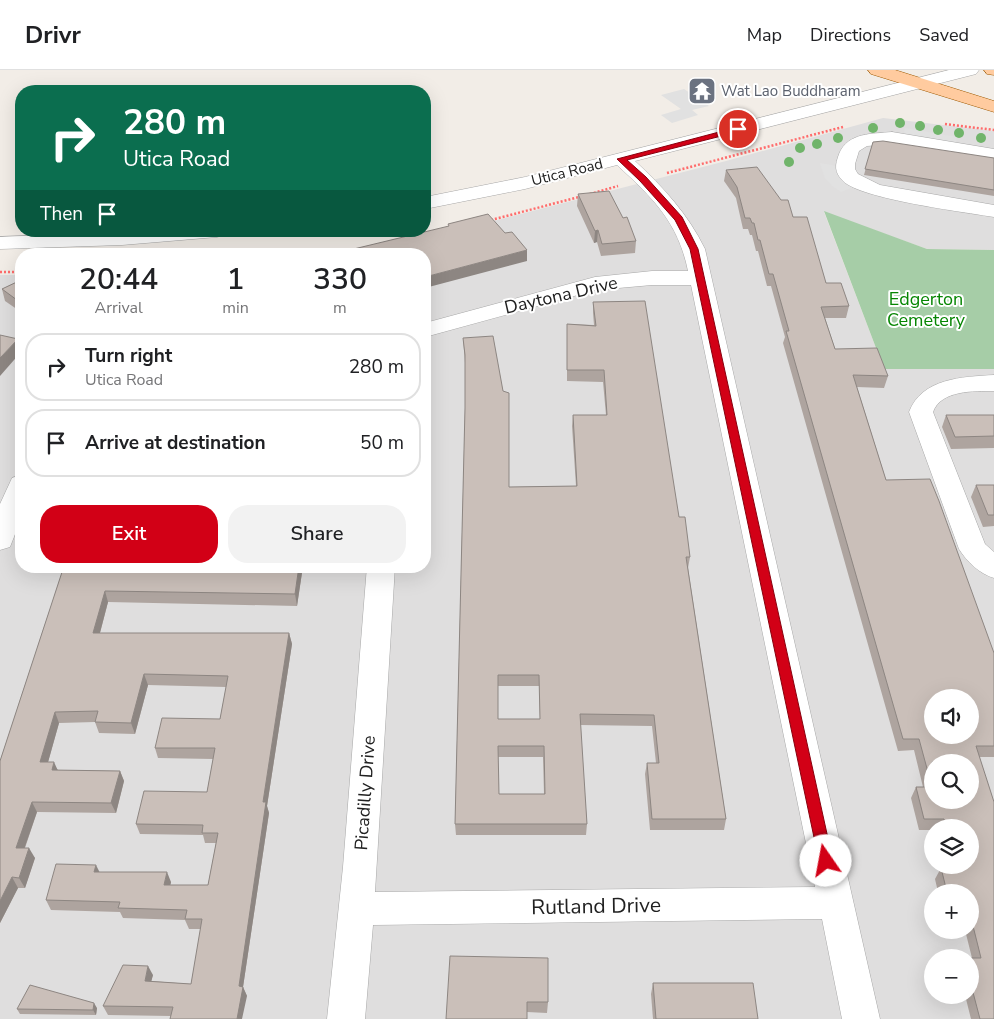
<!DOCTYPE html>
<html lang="en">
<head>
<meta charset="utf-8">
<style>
  body { margin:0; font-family:"Nunito Sans",sans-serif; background:#f2f2f2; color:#202124; height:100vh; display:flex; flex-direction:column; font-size:19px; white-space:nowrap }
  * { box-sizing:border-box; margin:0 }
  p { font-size:16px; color:#757577 }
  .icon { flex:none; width:28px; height:28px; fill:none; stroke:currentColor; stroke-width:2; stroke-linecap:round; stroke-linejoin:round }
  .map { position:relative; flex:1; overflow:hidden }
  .sheet { position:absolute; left:15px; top:178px; width:416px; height:325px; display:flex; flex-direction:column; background:#fff; border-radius:20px; box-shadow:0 5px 20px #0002 }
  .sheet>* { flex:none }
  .banner { position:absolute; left:15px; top:15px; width:416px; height:152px; border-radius:20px; box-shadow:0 5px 20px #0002; background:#0b6e4f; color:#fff; overflow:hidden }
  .buttons { position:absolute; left:924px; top:619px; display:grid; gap:10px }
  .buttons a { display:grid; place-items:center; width:55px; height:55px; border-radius:50%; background:#fff; box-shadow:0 5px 20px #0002; font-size:25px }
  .pin { position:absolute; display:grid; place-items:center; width:42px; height:42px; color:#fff; margin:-21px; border:2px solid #fff; border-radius:50%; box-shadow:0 1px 5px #0007 }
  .me { position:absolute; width:55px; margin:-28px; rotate:348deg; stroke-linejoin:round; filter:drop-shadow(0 0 4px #0008) }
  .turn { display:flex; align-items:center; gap:18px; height:105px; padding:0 25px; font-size:22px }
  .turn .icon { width:65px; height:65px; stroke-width:2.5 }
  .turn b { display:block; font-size:35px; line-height:42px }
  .then { display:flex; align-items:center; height:48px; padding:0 25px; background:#0003; gap:10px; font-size:19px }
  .eta { display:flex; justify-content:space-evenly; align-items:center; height:85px; text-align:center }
  .eta b { font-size:30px; font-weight:600; line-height:35px }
  .button { display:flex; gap:10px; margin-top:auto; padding:10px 25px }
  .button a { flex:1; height:58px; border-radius:20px; background:#d20016; color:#fff; font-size:20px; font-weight:600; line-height:58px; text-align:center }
  .button a+a { background:#f2f2f2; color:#202124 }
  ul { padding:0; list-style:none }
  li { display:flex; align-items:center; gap:15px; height:68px; margin:0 10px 8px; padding:0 15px; border:2px solid #e0e0e0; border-radius:20px }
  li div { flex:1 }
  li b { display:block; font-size:19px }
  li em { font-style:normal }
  header { display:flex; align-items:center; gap:30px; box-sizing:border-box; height:70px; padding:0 25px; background:#fff; border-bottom:1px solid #e0e0e0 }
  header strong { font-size:24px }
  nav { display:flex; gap:28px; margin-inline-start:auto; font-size:18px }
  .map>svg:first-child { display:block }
  .residential { fill:#dfdede; fill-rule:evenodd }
  .cemetery { fill:#a6cda7 }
  .parking { fill:#e1e1e1 }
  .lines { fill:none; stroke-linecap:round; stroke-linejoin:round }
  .minor-casing { stroke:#a8a8a8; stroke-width:1 }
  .major-casing { stroke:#9e5900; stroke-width:1 }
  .path { stroke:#ff6b6b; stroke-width:2.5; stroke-dasharray:2 2; stroke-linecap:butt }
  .minor { fill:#fff; fill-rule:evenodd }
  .major { fill:#ffcb9f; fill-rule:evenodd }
  .tree { fill:#70b46a }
  .wall { fill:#aea49f; fill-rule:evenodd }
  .shaded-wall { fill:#8d8682 }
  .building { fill:#cabfb9; stroke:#8d8682; fill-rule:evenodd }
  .route { fill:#d20016; stroke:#88000e }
  .labels { text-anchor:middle; stroke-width:4; stroke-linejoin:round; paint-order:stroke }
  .far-worship-label { font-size:15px; fill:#5b616d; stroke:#fff; text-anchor:start }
  .far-street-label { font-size:15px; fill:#212121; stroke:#fff }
  .street-label { font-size:18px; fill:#212121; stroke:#fff }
  .park-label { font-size:18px; fill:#068603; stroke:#fff }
  .near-street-label { font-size:21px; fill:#212121; stroke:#fff }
</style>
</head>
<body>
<header>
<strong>Drivr</strong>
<nav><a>Map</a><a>Directions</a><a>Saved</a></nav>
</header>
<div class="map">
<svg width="994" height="949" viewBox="0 0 994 949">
  <rect width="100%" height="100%" fill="#f2ede7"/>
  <path class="residential" d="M883,48L994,61V180L927,179L824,142L884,299H994V949H0V205H21V496H425V184H365L726,91ZM932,628H970V665H932ZM932,692H970V730H932ZM932,758H970V795H932ZM932,822H970V860H932ZM932,888H970V925H932Z"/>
  <polygon class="cemetery" points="824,141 927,179 994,180 994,299 884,299"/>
  <g class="parking">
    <polygon points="684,19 709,36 692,40 698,45 672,53 661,45 681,39 661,25"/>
    <polygon points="905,58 957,67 955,75 903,67"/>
    <polygon points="820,93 837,96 853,117 841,122 832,116 825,108"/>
  </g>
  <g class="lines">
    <defs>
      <g id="minor">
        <path d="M949,0H979L976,4L635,91C663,117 688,144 705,179L880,949H842L822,849L373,855L365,949H327L343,797L367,496H395L375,822L815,817L691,215H652L596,220L425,267V253L595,207L652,201H688C678,152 653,128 617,95L525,119L425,139V127L525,107Z"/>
        <path d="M892,62L994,79V91L892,74L867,76L859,81L855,94V99L858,104L880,115L994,135V147C964,142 861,129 843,111C834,102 835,95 839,84C848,62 873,64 892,62Z"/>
        <polygon points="140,161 227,161 224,165 217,167 122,175 0,179 0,167"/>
        <path d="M994,305V321C974,321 941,320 933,342L985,474L994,482V508C980,504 967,492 959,479L909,342C922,308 962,307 994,305Z"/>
        <polygon points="21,405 21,449 10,477 0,480 0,434 12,408"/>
      </g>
      <g id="major">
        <polygon points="868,0 895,0 994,31 994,42 871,4"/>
        <polygon points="984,0 994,0 994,5 987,4"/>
      </g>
    </defs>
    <use href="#minor" class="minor-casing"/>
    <use href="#major" class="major-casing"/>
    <g class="path">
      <polyline points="945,54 994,60"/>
      <polyline points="667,103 843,57"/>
      <polyline points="590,124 618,116"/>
      <polyline points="491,150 579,127"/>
      <polyline points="0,202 21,202"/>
    </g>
    <use href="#minor" class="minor"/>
    <use href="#major" class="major"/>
  </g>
  <g class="tree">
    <circle cx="900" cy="53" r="5"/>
    <circle cx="920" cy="56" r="5"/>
    <circle cx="873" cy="58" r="5"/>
    <circle cx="938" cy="60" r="5"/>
    <circle cx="959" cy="63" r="5"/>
    <circle cx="838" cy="68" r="5"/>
    <circle cx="981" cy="68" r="5"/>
    <circle cx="817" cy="74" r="5"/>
    <circle cx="800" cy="78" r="5"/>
    <circle cx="789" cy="92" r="5"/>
  </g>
  <g class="wall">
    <polygon points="873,72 994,88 994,126 864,105"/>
    <polygon points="726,100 781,130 793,147 826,213 849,236 846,248 825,248 835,279 888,306 884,318 857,317 886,410 994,583 994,687 980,687 994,949 971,949 965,925 970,925 970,888 972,888 965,860 970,860 970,822 938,822 935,809 941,798 948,798 948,795 970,795 970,758 932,758 932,760 919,760 911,728 916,717 923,717 914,680 898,681 783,273 785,267 771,216 767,216 758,181 756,181 752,165 750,165 748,159 743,159 736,128 724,111"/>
    <polygon points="578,124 623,148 636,171 635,183 601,186 597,172 594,173 577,136"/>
    <polygon points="21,210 21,256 20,255 16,244 21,242 5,231 2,219"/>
    <path d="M593,232L679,447L690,487L688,498L726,749L724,760H650L645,704L647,693H656L652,656L580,655L587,754L586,765H456L455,754L465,338V293L463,268L509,417L576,416L572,356L573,345H606L603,312L567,311V254L594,255L593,243ZM498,616H539L540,649H498ZM498,687H543L544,724H499Z"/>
    <polygon points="946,345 994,345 994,378 951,379 942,357"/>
    <polygon points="976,415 994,415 994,456 983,457 971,427"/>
    <polygon points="64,496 303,496 297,536 108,532 100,563 289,563 292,574 267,736 269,743 243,917 247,926 171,946 108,945 103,936 153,905 151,911 191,914 201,859 189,859 185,850 123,848 120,842 51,840 46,830 99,802 171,812 170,815 208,815 216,773 205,773 203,765 140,764 136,754 207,722 213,689 158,688 155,678 220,649 226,617 148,615 135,664 99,663 95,652 59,653 48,692 58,700 120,701 124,711 116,743 37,742 25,778 35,788 25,818 18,818 0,853 0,691"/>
    <polygon points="450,886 548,932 547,943 527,942"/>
    <polygon points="653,913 758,949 653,949 651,924"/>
    <polygon points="97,938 96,945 20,944 17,939"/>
  </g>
  <g class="shaded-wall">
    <polygon points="598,160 597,172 594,173 595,161"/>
    <polygon points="527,180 527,191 425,218 425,207"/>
    <polygon points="18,269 21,280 21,282 0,306 0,288"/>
    <polygon points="299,496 303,496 297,536 295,524"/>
    <polygon points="105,521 108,532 97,574 93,563"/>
    <polygon points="289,563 292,574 267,736 269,743 243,917 247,926 242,949 237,949 239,916 263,732"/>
    <polygon points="144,604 148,615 135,664 131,653"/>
    <polygon points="55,642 59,653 45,703 40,692"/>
    <polygon points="54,692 59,703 52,700"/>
    <polygon points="120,701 124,711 116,743 111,733"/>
    <polygon points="32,732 37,742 21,788 16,778"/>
    <polygon points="29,778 35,788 25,818 19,808"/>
    <polygon points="96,795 101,805 94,802"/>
    <polygon points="167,802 171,812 168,826 164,815"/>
    <polygon points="12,807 18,818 0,853 0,831"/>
    <polygon points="148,896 153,905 149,920 145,911"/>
    <polygon points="94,933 97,938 96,945 93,940"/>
  </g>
  <g class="building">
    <polygon points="883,71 994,88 994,120 865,99 873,72"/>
    <path d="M757,97L781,130H788L793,147H807L826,213H841L849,236L821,237L835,279L877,278L888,306L853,305L886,410L930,409L939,431L994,583V676H976L994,732V949H980L970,911V888H981L970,844V822H947L941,798H957V795H970V758H946L944,749H924L916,717H932L919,669H903L786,261H789L773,204H769L760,170H758L754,153H752L750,148H745L737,117L726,100ZM932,628H970V665H932ZM932,692H970V730H932Z"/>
    <polygon points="609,121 623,148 627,147 636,171 602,174 598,160 595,161 578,124"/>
    <polygon points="488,144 505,163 512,162 527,180 425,207 425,184 333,184 449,156 448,154"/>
    <polygon points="21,210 21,233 2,219"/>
    <path d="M645,231L679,447H685L690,487H686L726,749H652L647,693H659L654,645L580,644L587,754H455L465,338V285L463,268L493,266L503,321L509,323V417L577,416L573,345H607L604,300H567V254L596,256L593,232ZM498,605H539L540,649H498ZM498,676H544L545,724H499Z"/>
    <polygon points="21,241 21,248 16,244"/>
    <polygon points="0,265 18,269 0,288"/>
    <polygon points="946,345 994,345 994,366 955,367"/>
    <polygon points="976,415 994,415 994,445 988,445"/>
    <polygon points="64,496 299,496 295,524 105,521 93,563 289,563 263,732 266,732 239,916 243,917 237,949 170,949 173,937 103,936 123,895 148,896 145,911 191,914 202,849 185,849 187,840 118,838 120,832 46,830 56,794 96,795 94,802 167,802 164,815 208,815 218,763 202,763 203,755 136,754 144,721 207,722 215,678 155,678 162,648 220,649 228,606 144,604 131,653 95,652 98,641 55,642 40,692 54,692 52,700 120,701 111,733 32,732 16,778 29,778 19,808 12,807 0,831 0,691"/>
    <polygon points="450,886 548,888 548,932 527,932 527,949 446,949"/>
    <polygon points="653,913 753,913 758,949 656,949"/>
    <polygon points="30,915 94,933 93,940 17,939"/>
  </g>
  <polygon class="route" points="738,57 742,59 741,61 627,90 646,107 682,147 698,179 833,791 831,795 826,797 821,795 819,791 690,179 675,150 640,111 617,89"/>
  <defs>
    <symbol id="temple-square" viewBox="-11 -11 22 22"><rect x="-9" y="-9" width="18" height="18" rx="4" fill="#6b7280" stroke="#fff"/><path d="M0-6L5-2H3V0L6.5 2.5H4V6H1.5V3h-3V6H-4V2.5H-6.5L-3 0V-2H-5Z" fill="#fff"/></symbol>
  </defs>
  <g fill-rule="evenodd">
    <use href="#temple-square" x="686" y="5" width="32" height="32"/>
  </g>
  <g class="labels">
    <g class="far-worship-label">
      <text x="721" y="26">Wat Lao Buddharam</text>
    </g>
    <g class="far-street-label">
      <text transform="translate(567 102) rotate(-14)" y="5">Utica Road</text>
    </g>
    <g class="street-label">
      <text transform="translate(561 225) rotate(-13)" y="6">Daytona Drive</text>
      <text transform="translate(365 723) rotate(-86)" y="6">Picadilly Drive</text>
    </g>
    <g class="park-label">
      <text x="926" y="235">Edgerton<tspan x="926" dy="21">Cemetery</tspan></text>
    </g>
    <g class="near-street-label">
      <text transform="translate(596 836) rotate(-1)" y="7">Rutland Drive</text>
    </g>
  </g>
</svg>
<div class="buttons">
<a><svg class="icon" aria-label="sound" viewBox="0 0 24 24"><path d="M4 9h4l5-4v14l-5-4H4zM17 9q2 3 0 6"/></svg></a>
<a><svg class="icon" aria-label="search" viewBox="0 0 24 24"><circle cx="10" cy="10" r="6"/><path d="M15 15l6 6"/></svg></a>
<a><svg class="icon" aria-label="layers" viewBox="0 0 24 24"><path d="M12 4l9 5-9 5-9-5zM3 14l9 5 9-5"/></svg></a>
<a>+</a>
<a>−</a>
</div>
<div class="pin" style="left:738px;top:59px;background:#d93025"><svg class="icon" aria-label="arrive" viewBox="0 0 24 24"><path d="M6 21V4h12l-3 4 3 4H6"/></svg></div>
<svg class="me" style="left:826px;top:791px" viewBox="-20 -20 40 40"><circle r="19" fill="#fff"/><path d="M0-13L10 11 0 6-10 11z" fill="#d20016"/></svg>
<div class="banner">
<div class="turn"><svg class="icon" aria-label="right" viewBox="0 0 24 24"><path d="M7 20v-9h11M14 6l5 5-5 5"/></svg><div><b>280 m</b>Utica Road</div></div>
<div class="then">Then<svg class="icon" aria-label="arrive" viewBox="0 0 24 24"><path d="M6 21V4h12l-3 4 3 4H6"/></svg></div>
</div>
<section class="sheet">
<div class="eta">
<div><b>20:44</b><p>Arrival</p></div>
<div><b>1</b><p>min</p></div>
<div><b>330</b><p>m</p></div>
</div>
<ul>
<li><svg class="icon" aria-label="right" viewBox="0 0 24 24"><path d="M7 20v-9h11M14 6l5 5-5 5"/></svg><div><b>Turn right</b><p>Utica Road</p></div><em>280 m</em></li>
<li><svg class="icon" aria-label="arrive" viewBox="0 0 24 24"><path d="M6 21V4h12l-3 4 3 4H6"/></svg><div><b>Arrive at destination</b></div><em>50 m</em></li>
</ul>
<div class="button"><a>Exit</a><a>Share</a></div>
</section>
</div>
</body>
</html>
